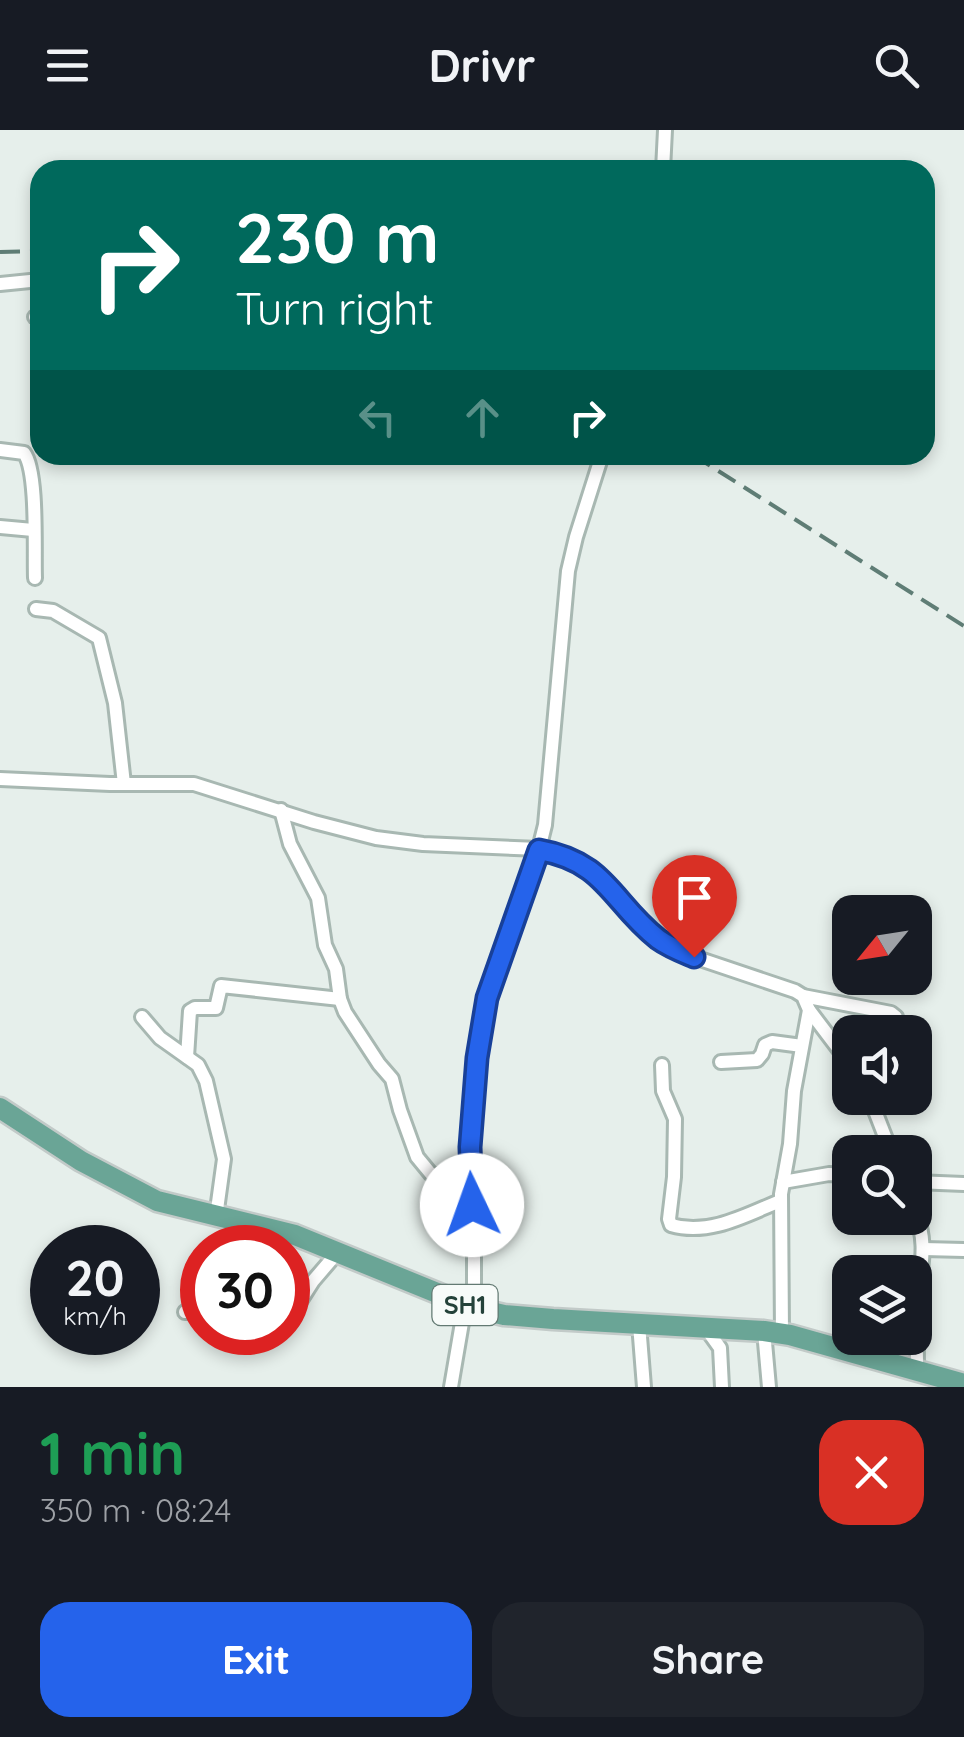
<!DOCTYPE html>
<html lang="en">
<head>
<meta charset="utf-8">
<style>
  body { margin:0; font-family:Quicksand,sans-serif; background:#20242c; color:#f1f3f6; height:100vh; display:flex; flex-direction:column; font-size:38px; white-space:nowrap }
  * { box-sizing:border-box; margin:0 }
  p { font-size:32px; color:#9ea1a6 }
  .icon { flex:none; width:55px; height:55px; fill:none; stroke:currentColor; stroke-width:2; stroke-linecap:round; stroke-linejoin:round }
  .map { position:relative; height:1257px; overflow:hidden }
  .drawer { display:flex; flex-direction:column; background:#171b24; flex:1 }
  .drawer>* { flex:none }
  .banner { position:absolute; left:30px; top:30px; width:905px; height:305px; border-radius:30px; box-shadow:0 5px 15px #0003; background:#00695c; color:#fff; overflow:hidden }
  .needle { width:65px; rotate:240deg }
  .controls { position:absolute; left:832px; top:765px; display:grid; gap:20px }
  .controls a { display:grid; place-items:center; width:100px; height:100px; border-radius:20px; background:#171b24; box-shadow:0 5px 15px #0003; font-size:50px }
  .speed { position:absolute; left:30px; top:1095px; display:flex; gap:20px; font-size:50px; font-weight:700; text-align:center }
  .speed>* { display:grid; place-content:center; width:130px; height:130px; border-radius:50%; background:#171b24; box-shadow:0 5px 15px #0003; line-height:1 }
  .speed small { font-size:25px; font-weight:400 }
  .speed .limit { border:15px solid #d22; background:#fff; color:#111 }
  .pin { position:absolute; display:grid; place-items:center; width:85px; height:85px; color:#fff; margin:-102px -42px; border-radius:50% 50% 50% 0; rotate:-45deg; box-shadow:0 0 10px #0007 }
  .pin .icon { rotate:45deg }
  .me { position:absolute; width:110px; margin:-55px; rotate:357deg; stroke-linejoin:round; filter:drop-shadow(0 0 8px #0008) }
  .turn { display:flex; align-items:center; gap:35px; height:210px; padding:0 40px; font-size:45px }
  .turn .icon { width:130px; height:130px; stroke-width:2.5 }
  .turn b { display:block; font-size:70px; line-height:85px }
  .lanes { display:flex; align-items:center; height:95px; padding:0 40px; background:#0003; justify-content:center; gap:50px; direction:ltr }
  .lanes .off { opacity:.35 }
  .round { display:grid; place-items:center; flex:none; width:105px; height:105px; border-radius:30px; background:#20242c }
  .head { display:flex; align-items:center; justify-content:space-between; height:170px; padding:0 40px }
  h1 { font-size:60px; font-weight:700; line-height:75px; color:#1e9e55 }
  .cta { display:flex; gap:20px; margin-top:auto; padding:20px 40px }
  .cta a { flex:1; height:115px; border-radius:30px; background:#2563eb; color:#fff; font-size:40px; font-weight:700; line-height:115px; text-align:center }
  .cta a+a { background:#20242c; color:#f1f3f6 }
  header { display:flex; justify-content:space-between; align-items:center; height:130px; padding:0 40px; background:#171b24; font-size:45px; font-weight:700 }
  .map>svg:first-child { display:block }
  .lines { fill:none; stroke-linecap:round; stroke-linejoin:round }
  .minor-casing { stroke:#a8b8b2; stroke-width:18 }
  .primary-casing { stroke:#c2cac8; stroke-width:25 }
  .minor { stroke:#fff; stroke-width:12 }
  .primary { stroke:#6aa596; stroke-width:20 }
  .rail { stroke:#5f7d75; stroke-width:4; stroke-dasharray:20 10; stroke-linecap:butt }
  .route-casing { stroke:#184099; stroke-width:25 }
  .route { stroke:#2563eb; stroke-width:18 }
  .labels { text-anchor:middle; stroke-width:8; stroke-linejoin:round; paint-order:stroke }
  .shield { fill:#f7fbf9; stroke:#637a73; stroke-width:2.5 }
  .shield-label { font-size:25px; font-weight:bold; fill:#24423a }
</style>
</head>
<body>
<header><svg class="icon" aria-label="menu" viewBox="0 0 24 24"><path d="M4 6h16M4 12h16M4 18h16"/></svg>Drivr<svg class="icon" aria-label="search" viewBox="0 0 24 24"><circle cx="10" cy="10" r="6"/><path d="M15 15l6 6"/></svg></header>
<div class="map">
<svg width="964" height="1257" viewBox="0 0 964 1257">
  <rect width="100%" height="100%" fill="#e6efeb"/>
  <g class="lines">
    <defs>
      <g id="minor">
        <polyline points="663,40 665,0"/>
        <polyline points="0,154 40,150"/>
        <polyline points="35,187 40,187"/>
        <path d="M0,320L24,323C38,341 34,422 35,448"/>
        <polyline points="0,397 33,400"/>
        <polyline points="36,479 53,481 99,508 115,573 124,654"/>
        <polyline points="0,649 110,654 194,654 314,692 376,708 423,714 539,719 567,725 596,744 662,812 694,827 795,861 803,866 809,880 794,961 790,1014 781,1064 782,1204"/>
        <polyline points="281,680 290,714 318,768 325,815 336,839 340,869 345,882 379,934 392,949 400,980 417,1027 431,1044 471,1051"/>
        <polyline points="803,866 891,883 896,887 896,902"/>
        <polyline points="809,880 850,934"/>
        <polyline points="142,887 160,908 198,935 206,951 224,1029 216,1087"/>
        <polyline points="187,927 190,881 195,878 216,878 221,856 340,869"/>
        <polyline points="721,932 757,930 762,924 765,915 772,912 802,916"/>
        <path d="M662,935L663,961L675,989L674,1047L669,1089L671,1095C709,1106 746,1085 780,1071"/>
        <polyline points="870,968 891,1022"/>
        <polyline points="783,1052 829,1044 850,1045"/>
        <polyline points="915,1052 964,1054"/>
        <path d="M915,1081C928,1114 921,1134 918,1168C916,1192 917,1216 917,1240"/>
        <polyline points="924,1119 964,1120"/>
        <polyline points="288,1176 299,1173 313,1151 337,1123"/>
        <polyline points="474,1178 474,1113 470,1028 478,920 489,859 539,719 545,695 568,441 576,407 602,325"/>
        <polyline points="185,1182 202,1181"/>
        <polyline points="639,1194 644,1257"/>
        <polyline points="705,1197 720,1218 722,1257"/>
        <polyline points="764,1201 769,1257"/>
        <polyline points="262,1212 263,1202"/>
        <polyline points="451,1257 465,1175"/>
      </g>
      <polyline id="primary" points="0,978 81,1031 157,1071 295,1105 474,1178 504,1185 553,1189 764,1201 790,1205 964,1254"/>
    </defs>
    <use href="#minor" class="minor-casing"/>
    <use href="#primary" class="primary-casing"/>
    <use href="#minor" class="minor"/>
    <use href="#primary" class="primary"/>
    <g class="rail">
      <polyline points="0,122 40,121"/>
      <polyline points="693,325 964,496"/>
    </g>
  </g>
  <g class="lines">
    <defs>
      <path id="route" d="M472,1075L470,1017L477,928L487,868L539,720C607,732 611,772 658,809C669,817 682,822 694,827"/>
    </defs>
    <use href="#route" class="route-casing"/>
    <use href="#route" class="route"/>
  </g>
  <g class="labels">
    <rect class="shield" x="432.5" y="1155" width="65" height="40" rx="8"/>
    <g class="shield-label">
      <text x="465" y="1184">SH1</text>
    </g>
  </g>
</svg>
<div class="controls">
<a><svg class="needle" viewBox="-14 -14 28 28"><path d="M0-13l5 13h-10z" fill="#e53935"/><path d="M0 13l5-13h-10z" fill="#9ea1a6"/></svg></a>
<a><svg class="icon" aria-label="sound" viewBox="0 0 24 24"><path d="M4 9h4l5-4v14l-5-4H4zM17 9q2 3 0 6"/></svg></a>
<a><svg class="icon" aria-label="search" viewBox="0 0 24 24"><circle cx="10" cy="10" r="6"/><path d="M15 15l6 6"/></svg></a>
<a><svg class="icon" aria-label="layers" viewBox="0 0 24 24"><path d="M12 4l9 5-9 5-9-5zM3 14l9 5 9-5"/></svg></a>
</div>
<div class="speed"><div>20<small>km/h</small></div><div class="limit">30</div></div>
<div class="pin" style="left:694px;top:827px;background:#d93025"><svg class="icon" aria-label="arrive" viewBox="0 0 24 24"><path d="M6 21V4h12l-3 4 3 4H6"/></svg></div>
<svg class="me" style="left:472px;top:1075px" viewBox="-20 -20 40 40"><circle r="19" fill="#fff"/><path d="M0-13L10 11 0 6-10 11z" fill="#2563eb"/></svg>
<div class="banner">
<div class="turn"><svg class="icon" aria-label="right" viewBox="0 0 24 24"><path d="M7 20v-9h11M14 6l5 5-5 5"/></svg><div><b>230 m</b>Turn right</div></div>
<div class="lanes"><svg class="icon off" aria-label="left" viewBox="0 0 24 24"><path d="M17 20v-9H6M10 6l-5 5 5 5"/></svg><svg class="icon off" aria-label="ahead" viewBox="0 0 24 24"><path d="M12 20V5M6 11l6-6 6 6"/></svg><svg class="icon" aria-label="right" viewBox="0 0 24 24"><path d="M7 20v-9h11M14 6l5 5-5 5"/></svg></div>
</div>
</div>
<section class="drawer">
<div class="head"><div><h1>1 min</h1><p>350 m · 08:24</p></div><a class="round" style="background:#d93025;color:#fff"><svg class="icon" aria-label="close" viewBox="0 0 24 24"><path d="M6 6l12 12M18 6L6 18"/></svg></a></div>
<div class="cta"><a>Exit</a><a>Share</a></div>
</section>
</body>
</html>
